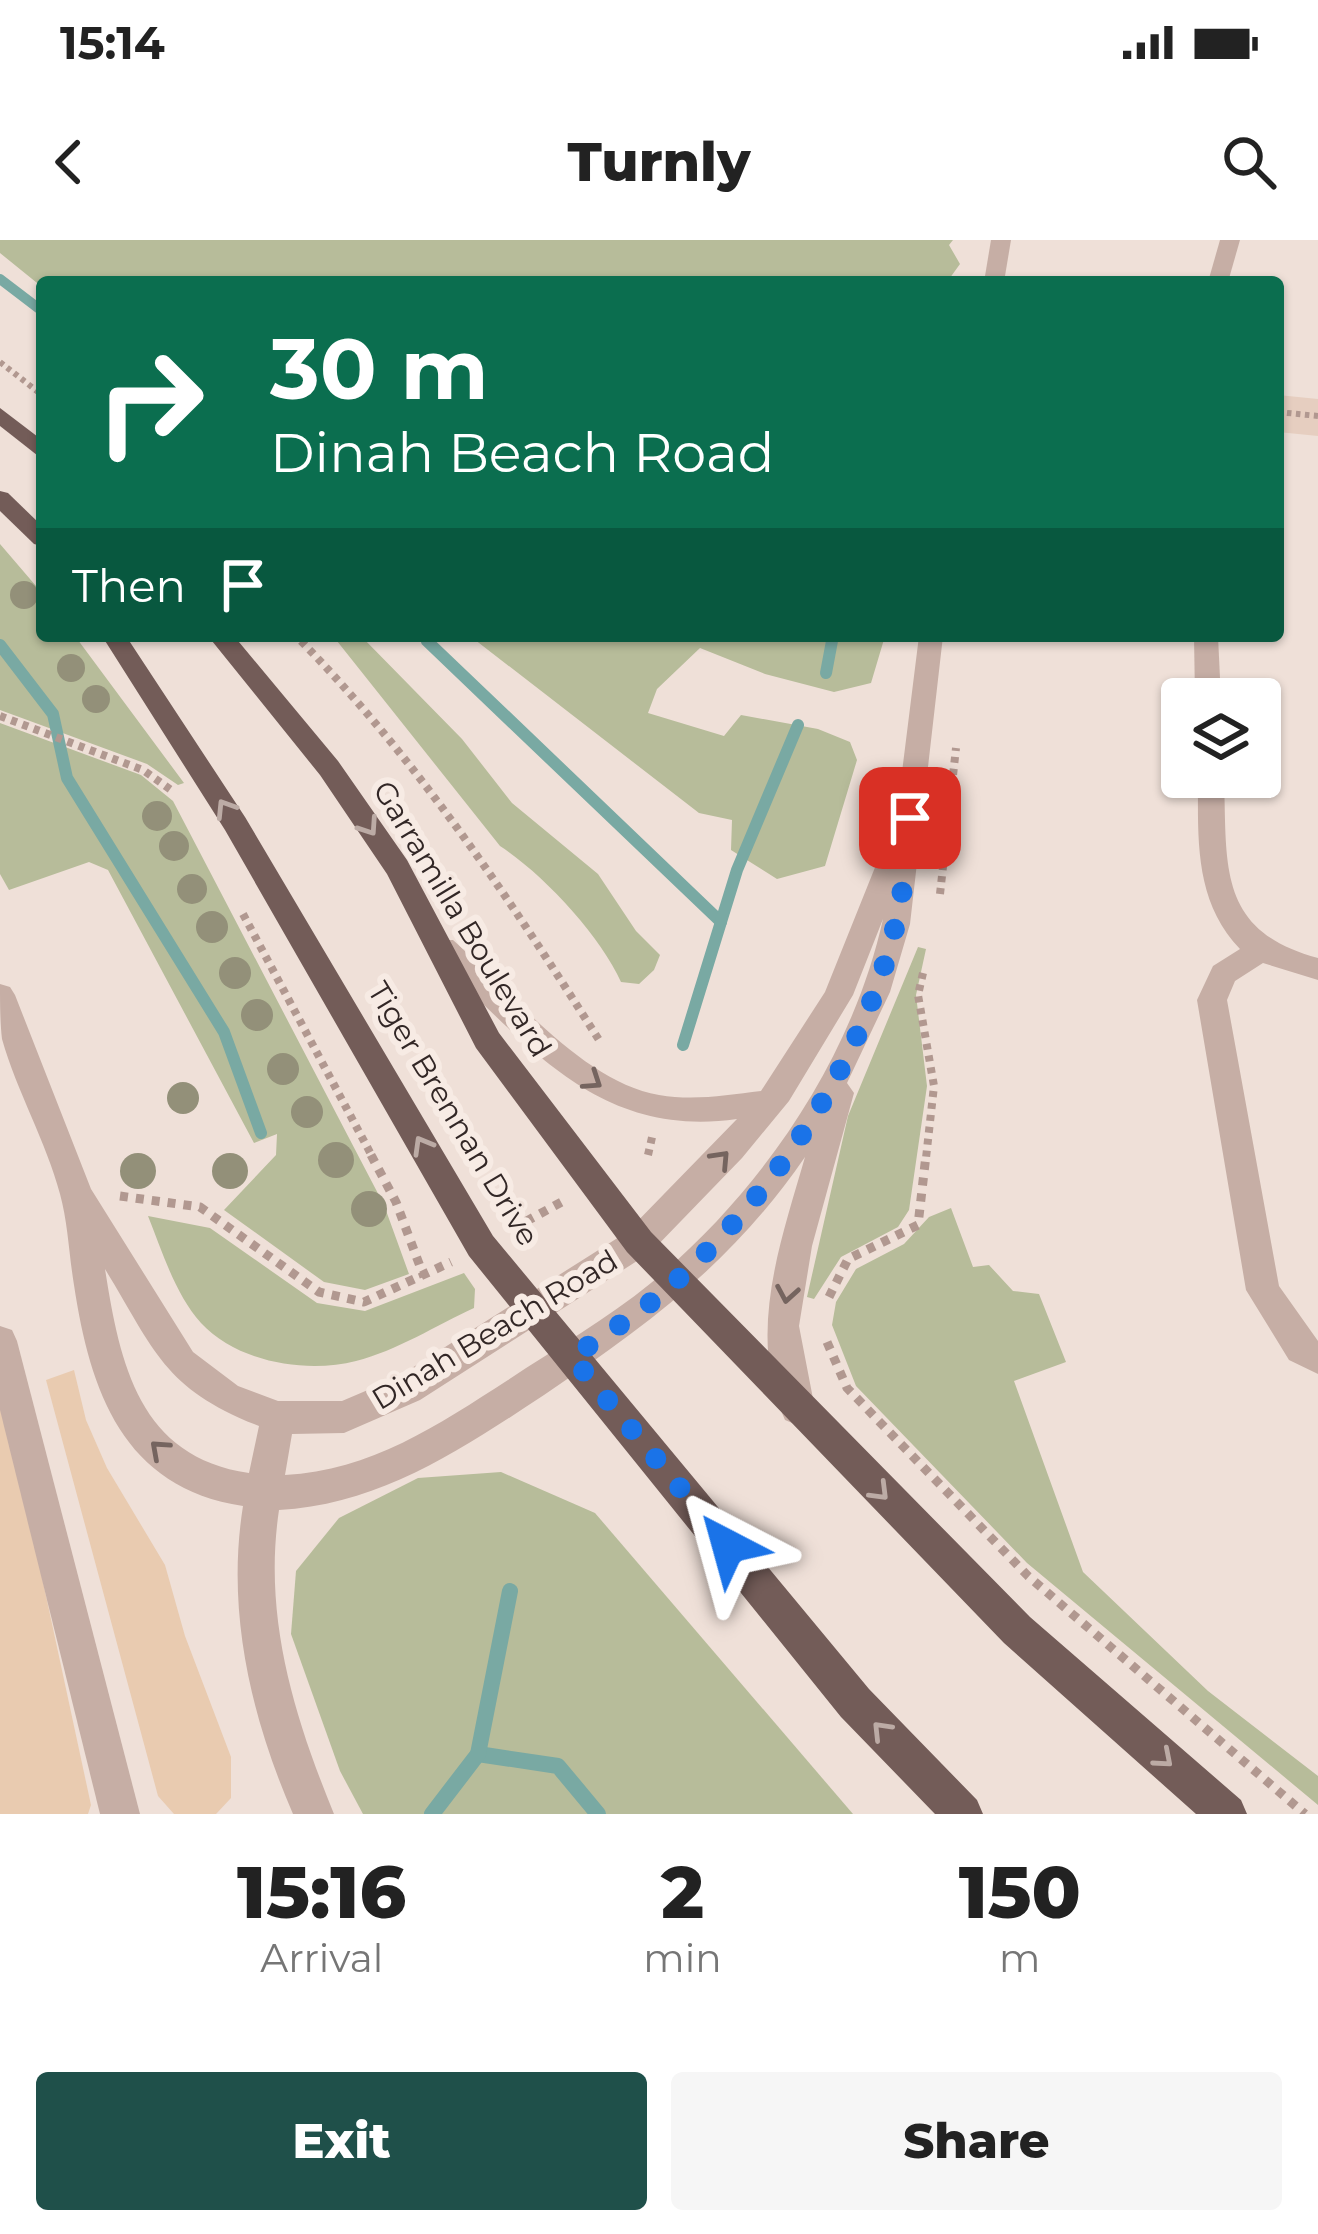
<!DOCTYPE html>
<html lang="en">
<head>
<meta charset="utf-8">
<style>
  body { margin:0; font-family:Montserrat,sans-serif; background:#f6f6f6; color:#222; height:100vh; display:flex; flex-direction:column; font-size:45px; white-space:nowrap }
  * { box-sizing:border-box; margin:0 }
  p { font-size:39px; color:#767676 }
  .icon { flex:none; width:66px; height:66px; fill:none; stroke:currentColor; stroke-width:2; stroke-linecap:round; stroke-linejoin:round }
  .map { position:relative; height:1574px; overflow:hidden }
  .sheet { display:flex; flex-direction:column; background:#fff; flex:1 }
  .sheet>* { flex:none }
  .guide { position:absolute; left:36px; top:36px; width:1248px; height:366px; border-radius:12px; box-shadow:0 3px 9px #0004; background:#0b6e4f; color:#fff; overflow:hidden }
  .tools { position:absolute; left:1161px; top:438px; display:grid; gap:24px }
  .tools a { display:grid; place-items:center; width:120px; height:120px; border-radius:12px; background:#fff; box-shadow:0 3px 9px #0004; font-size:60px }
  .pin { position:absolute; display:grid; place-items:center; width:102px; height:102px; color:#fff; margin:-51px; border-radius:24px; box-shadow:0 6px 18px #0006 }
  .me { position:absolute; width:132px; margin:-66px; rotate:321deg; stroke-linejoin:round; filter:drop-shadow(0 0 9px #0008) }
  .turn { display:flex; align-items:center; gap:42px; height:252px; padding:0 36px; font-size:54px }
  .turn .icon { width:156px; height:156px; stroke-width:2.5 }
  .turn b { display:block; font-size:84px; line-height:102px }
  .then { display:flex; align-items:center; height:114px; padding:0 36px; background:#0003; gap:24px; font-size:45px }
  .eta { display:flex; justify-content:space-evenly; align-items:center; height:204px; text-align:center }
  .eta b { font-size:72px; font-weight:800; line-height:84px }
  .primary-button { display:flex; gap:24px; margin-top:auto; padding:24px 36px }
  .primary-button a { flex:1; height:138px; border-radius:12px; background:#1f504a; color:#fff; font-size:48px; font-weight:800; line-height:138px; text-align:center }
  .primary-button a+a { background:#f6f6f6; color:#222 }
  .status { display:flex; justify-content:space-between; align-items:center; height:84px; padding:0 60px; background:#fff; direction:ltr }
  .status svg { height:33px; fill:currentColor }
  header { display:flex; justify-content:space-between; align-items:center; height:156px; padding:0 36px; background:#fff; font-size:54px; font-weight:800 }
  .map>svg:first-child { display:block }
  .green { fill:#b7bc9a }
  .sand { fill:#e9cbb0 }
  .plaza { fill:#e6cec0 }
  .lines { fill:none; stroke-linecap:round; stroke-linejoin:round }
  .stream-far2 { stroke:#79a9a3; stroke-width:10 }
  .stream-far1 { stroke:#79a9a3; stroke-width:12 }
  .stream { stroke:#79a9a3; stroke-width:16 }
  .path-far2 { stroke:#b19890; stroke-width:6; stroke-dasharray:4.5 4.5; stroke-linecap:butt }
  .path-far1 { stroke:#b19890; stroke-width:8; stroke-dasharray:6 6; stroke-linecap:butt }
  .path { stroke:#b19890; stroke-width:9; stroke-dasharray:8 8; stroke-linecap:butt }
  .minor { fill:#c6aea5; fill-rule:evenodd }
  .major { fill:#735c58; fill-rule:evenodd }
  .tree { fill:#939079 }
  .oneway { stroke:#bcaba5 }
  .oneway2 { stroke:#75645f }
  .route { stroke:#1a73e8; stroke-width:21; stroke-dasharray:0 37.8 }
  .labels { text-anchor:middle; stroke-width:12; stroke-linejoin:round; paint-order:stroke }
  .street-label { font-size:30px; fill:#322726; stroke:#f7ebe4 }
</style>
</head>
<body>
<div class="status"><b>15:14</b><svg viewBox="0 0 49 12"><path d="M0 12V9h3v3zM5 12V6h3v6zM10 12V3h3v9zM15 12V0h3v12zM26 1h20v11H26zM47 4h2v5h-2z"/></svg></div>
<header><svg class="icon" aria-label="back" viewBox="0 0 24 24"><path d="M15 5l-7 7 7 7"/></svg>Turnly<svg class="icon" aria-label="search" viewBox="0 0 24 24"><circle cx="10" cy="10" r="6"/><path d="M15 15l6 6"/></svg></header>
<div class="map">
<svg width="1318" height="1574" viewBox="0 0 1318 1574">
  <rect width="100%" height="100%" fill="#efe0d8"/>
  <g class="green">
    <polygon points="0,0 953,0 949,5 960,24 947,42 42,42 42,47 0,13"/>
    <polygon points="0,304 42,353 42,396 75,396 184,543 178,545 147,524 0,470"/>
    <path d="M333,396H361L462,499L512,563L598,634L636,691L660,715L654,730L639,744L621,742C600,695 543,634 500,606Z"/>
    <polygon points="470,396 885,396 871,443 834,452 765,434 700,408 657,449 648,473 724,496 741,475 818,489 850,502 857,520 825,626 777,639 731,610 732,580 699,573"/>
    <polygon points="0,483 141,535 173,561 384,965 409,1034 365,1050 324,1042 224,970 276,915 277,894 254,903 108,630 89,622 9,650 0,634"/>
    <polygon points="918,707 926,709 916,755 927,846 909,970 898,987 841,1017 814,1059 807,1057 848,876"/>
    <polygon points="951,968 973,1027 989,1025 1013,1051 1039,1054 1066,1122 1014,1141 1083,1332 1208,1451 1318,1536 1318,1565 1027,1323 856,1146 832,1085 836,1062 856,1029 904,1004 929,977"/>
    <path d="M148,976L210,988L317,1063L365,1071L464,1033L475,1049L474,1068C437,1085 396,1111 356,1121C306,1134 237,1122 201,1083C175,1054 162,1011 148,976Z"/>
    <polygon points="501,1232 595,1273 853,1574 363,1574 340,1531 291,1394 296,1331 339,1278 418,1238"/>
  </g>
  <g class="sand">
    <polygon points="74,1130 86,1180 107,1228 165,1325 185,1396 231,1517 231,1558 216,1574 174,1574 158,1556 46,1140"/>
    <polygon points="0,1142 91,1565 88,1574 0,1574"/>
  </g>
  <polygon class="plaza" points="1278,155 1318,159 1318,196 1278,192"/>
  <g class="lines">
    <g class="stream-far2">
      <polyline points="0,39 42,71"/>
      <polyline points="422,396 430,404"/>
      <polyline points="831,404 833,396"/>
    </g>
    <g class="stream-far1">
      <polyline points="427,401 721,682"/>
      <polyline points="0,405 53,474 67,538 224,792 261,893"/>
      <polyline points="826,433 832,401"/>
      <polyline points="683,805 737,630 798,485"/>
    </g>
    <g class="stream">
      <polyline points="478,1514 558,1526 598,1574"/>
      <polyline points="432,1574 478,1514 510,1351"/>
    </g>
    <g class="path-far2">
      <polyline points="0,122 42,155"/>
      <polyline points="1278,172 1318,176"/>
      <polyline points="296,396 304,404"/>
    </g>
    <g class="path-far1">
      <path d="M301,401C419,522 509,658 599,800"/>
      <polyline points="0,476 143,530 174,552"/>
      <polyline points="940,654 956,508"/>
      <polyline points="243,674 373,918"/>
      <polyline points="923,733 918,755 934,846 926,918"/>
      <polyline points="648,915 653,893"/>
    </g>
    <g class="path">
      <polyline points="371,915 396,962 424,1037"/>
      <polyline points="120,956 200,967 319,1052 364,1062 451,1022"/>
      <polyline points="512,989 567,959"/>
      <polyline points="829,1057 848,1019 918,985 926,915"/>
      <polyline points="827,1102 847,1148 1028,1336 1305,1574"/>
    </g>
    <g class="minor">
      <polygon points="991,0 1011,0 1004,42 984,42"/>
      <polygon points="1220,0 1240,0 1228,42 1208,42"/>
      <path d="M919,396H943L910,684L890,752L847,843L854,853L812,1006L799,1086L815,1169L809,1180L797,1185L785,1180C746,1095 781,1001 805,917C732,1023 649,1084 544,1155C462,1209 380,1265 279,1270C263,1377 294,1476 334,1574H293C251,1477 226,1372 243,1266C123,1248 90,1151 74,1045C69,1015 68,983 60,954C46,901 17,852 2,799C0,782 0,761 0,744L10,747L15,755L91,949L193,1112L238,1146L278,1161H342L396,1138L627,992L737,879C595,899 526,801 433,716L429,708L433,700H453C509,750 582,842 659,855C694,861 727,855 761,851L825,752L884,605L894,596ZM883,679C852,819 761,952 651,1043C607,1079 556,1108 508,1140C438,1185 370,1231 285,1235L292,1194L344,1193L420,1160L651,1012L742,918L789,861L853,755ZM105,1029C155,1111 164,1149 259,1186L249,1233C139,1217 120,1124 105,1029Z"/>
      <polygon points="1194,396 1218,396 1221,459 1195,459"/>
      <path d="M1198,537H1224C1227,626 1217,691 1318,718V740L1263,723L1235,741L1227,760L1279,1046L1318,1101V1134L1289,1120L1246,1050L1197,760L1213,726L1240,709C1194,661 1198,599 1198,537Z"/>
      <polygon points="0,1086 12,1090 17,1101 140,1574 100,1574 0,1170"/>
    </g>
    <g class="major">
      <polygon points="0,168 42,200 42,219 0,186"/>
      <polygon points="0,251 8,253 42,286 42,306 34,304 0,271"/>
      <polygon points="102,396 126,396 245,577 493,996 869,1449 977,1560 983,1574 935,1574 841,1477 469,1016 225,590"/>
      <polygon points="208,396 234,396 338,521 407,620 499,793 651,992 1030,1377 1241,1560 1247,1574 1196,1574 1004,1403 627,1012 476,808 387,634 320,535"/>
    </g>
  </g>
  <g class="tree">
    <circle cx="24" cy="355" r="14"/>
    <circle cx="71" cy="428" r="14"/>
    <circle cx="96" cy="459" r="14"/>
    <circle cx="157" cy="576" r="15"/>
    <circle cx="174" cy="606" r="15"/>
    <circle cx="192" cy="649" r="15"/>
    <circle cx="212" cy="687" r="16"/>
    <circle cx="235" cy="733" r="16"/>
    <circle cx="257" cy="775" r="16"/>
    <circle cx="283" cy="829" r="16"/>
    <circle cx="183" cy="858" r="16"/>
    <circle cx="307" cy="872" r="16"/>
    <circle cx="336" cy="920" r="18"/>
    <circle cx="138" cy="931" r="18"/>
    <circle cx="230" cy="931" r="18"/>
    <circle cx="369" cy="969" r="18"/>
  </g>
  <defs><path id="oneway-chevron" d="M-2-3.5L2.5 0L-2 3.5" fill="none" stroke-width="1.6" stroke-linecap="round" stroke-linejoin="round" transform="scale(3)"/></defs>
  <g class="oneway">
    <use href="#oneway-chevron" transform="translate(225 568) rotate(-122)"/>
    <use href="#oneway-chevron" transform="translate(369 587) rotate(56)"/>
    <use href="#oneway-chevron" transform="translate(422 905) rotate(-120)"/>
    <use href="#oneway-chevron" transform="translate(880 1252) rotate(45)"/>
    <use href="#oneway-chevron" transform="translate(881 1490) rotate(-134)"/>
    <use href="#oneway-chevron" transform="translate(1164 1519) rotate(41)"/>
  </g>
  <g class="oneway2">
    <use href="#oneway-chevron" transform="translate(593 841) rotate(34)"/>
    <use href="#oneway-chevron" transform="translate(721 919) rotate(-47)"/>
    <use href="#oneway-chevron" transform="translate(787 1054) rotate(100)"/>
    <use href="#oneway-chevron" transform="translate(159 1209) rotate(-138)"/>
  </g>
  <g class="lines">
    <path class="route" d="M728,1306L572,1117C607,1093 645,1070 676,1041C777,950 863,820 895,687C904,651 907,614 910,578"/>
  </g>
  <g class="labels">
    <g class="street-label">
      <text transform="translate(462 679) rotate(59)" y="10">Garramilla Boulevard</text>
      <text transform="translate(453 874) rotate(59)" y="10">Tiger Brennan Drive</text>
      <text transform="translate(495 1090) rotate(-31)" y="10">Dinah Beach Road</text>
    </g>
  </g>
</svg>
<div class="tools">
<a><svg class="icon" aria-label="layers" viewBox="0 0 24 24"><path d="M12 4l9 5-9 5-9-5zM3 14l9 5 9-5"/></svg></a>
</div>
<div class="pin" style="left:910px;top:578px;background:#d93025"><svg class="icon" aria-label="arrive" viewBox="0 0 24 24"><path d="M6 21V4h12l-3 4 3 4H6"/></svg></div>
<svg class="me" style="left:728px;top:1306px" viewBox="-20 -20 40 40"><path d="M0-17L14 15 0 8-14 15z" fill="#1a73e8" stroke="#fff" stroke-width="4"/></svg>
<div class="guide">
<div class="turn"><svg class="icon" aria-label="right" viewBox="0 0 24 24"><path d="M7 20v-9h11M14 6l5 5-5 5"/></svg><div><b>30 m</b>Dinah Beach Road</div></div>
<div class="then">Then<svg class="icon" aria-label="arrive" viewBox="0 0 24 24"><path d="M6 21V4h12l-3 4 3 4H6"/></svg></div>
</div>
</div>
<section class="sheet">
<div class="eta">
<div><b>15:16</b><p>Arrival</p></div>
<div><b>2</b><p>min</p></div>
<div><b>150</b><p>m</p></div>
</div>
<div class="primary-button"><a>Exit</a><a>Share</a></div>
</section>
</body>
</html>
